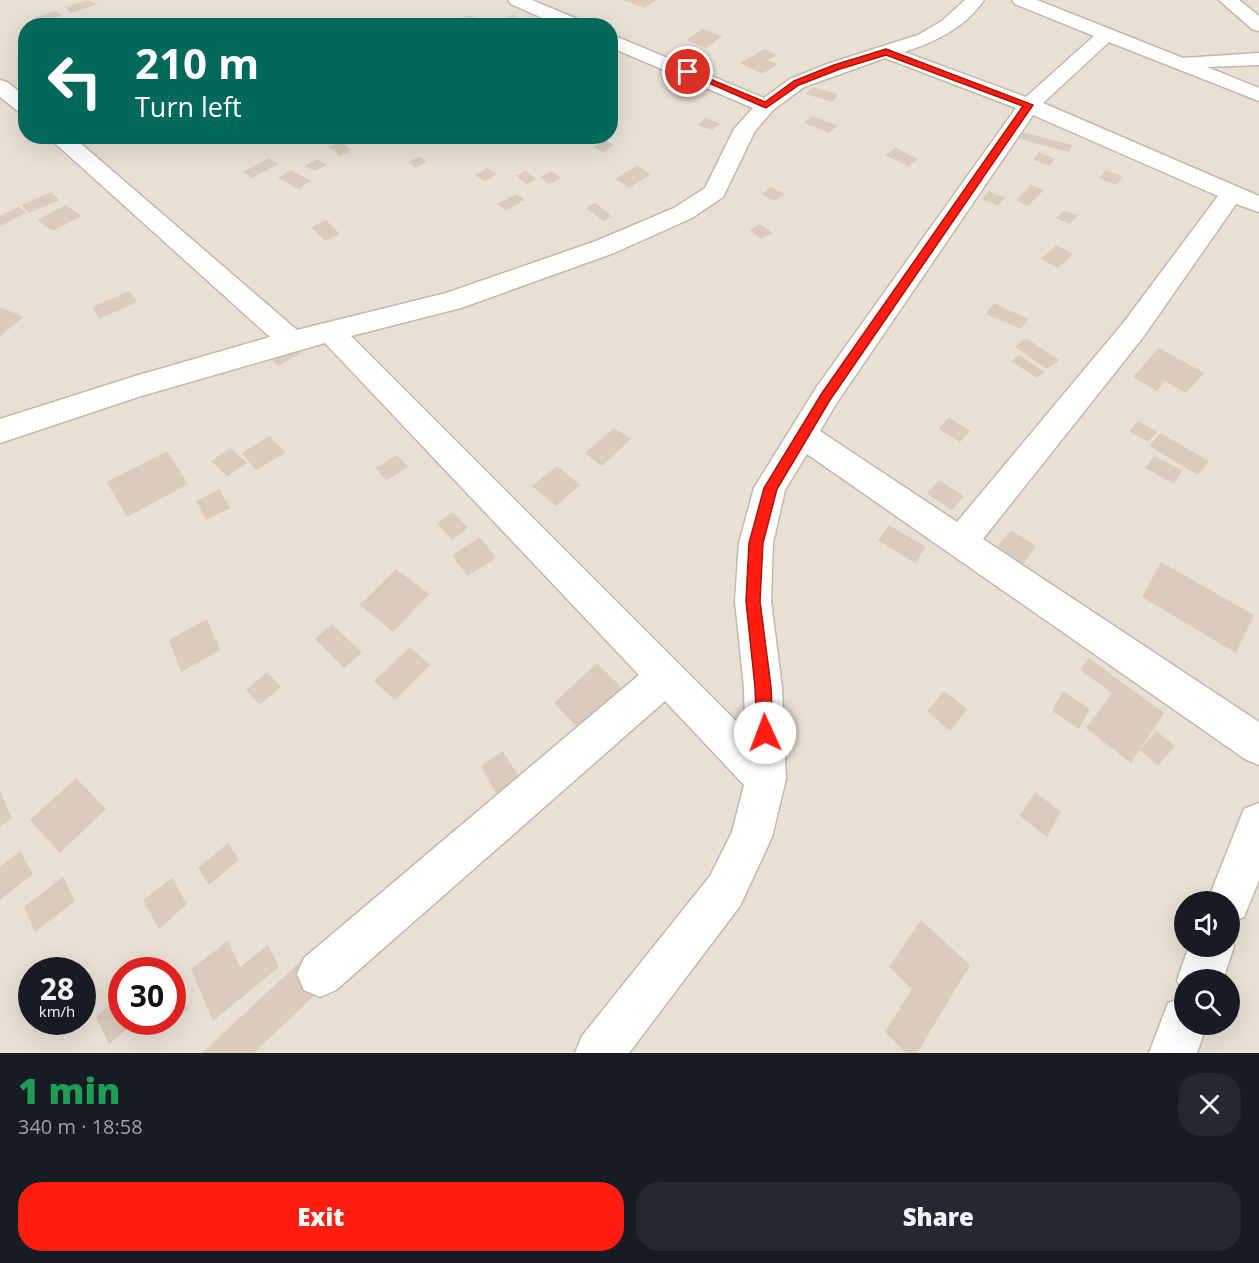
<!DOCTYPE html>
<html lang="en">
<head>
<meta charset="utf-8">
<style>
  body { margin:0; font-family:"Open Sans",sans-serif; background:#242831; color:#f1f3f6; height:100vh; display:flex; flex-direction:column; font-size:22px; white-space:nowrap }
  * { box-sizing:border-box; margin:0 }
  p { font-size:20px; color:#9ea1a6 }
  .icon { flex:none; width:33px; height:33px; fill:none; stroke:currentColor; stroke-width:2; stroke-linecap:round; stroke-linejoin:round }
  .map { position:relative; height:1053px; overflow:hidden }
  .side { display:flex; flex-direction:column; background:#171b24; flex:1 }
  .side>* { flex:none }
  .hud { position:absolute; left:18px; top:18px; width:600px; height:126px; border-radius:24px; box-shadow:0 6px 24px #0002; background:#00695c; color:#fff; overflow:hidden }
  .tools { position:absolute; left:1174px; top:891px; display:grid; gap:12px }
  .tools a { display:grid; place-items:center; width:66px; height:66px; border-radius:50%; background:#171b24; box-shadow:0 6px 24px #0002; font-size:30px }
  .speed { position:absolute; left:18px; top:957px; display:flex; gap:12px; font-size:30px; font-weight:700; text-align:center }
  .speed>* { display:grid; place-content:center; width:78px; height:78px; border-radius:50%; background:#171b24; box-shadow:0 6px 24px #0002; line-height:1 }
  .speed small { font-size:15px; font-weight:400 }
  .speed .limit { border:9px solid #d22; background:#fff; color:#111 }
  .pin { position:absolute; display:grid; place-items:center; width:51px; height:51px; color:#fff; margin:-26px; border:3px solid #fff; border-radius:50%; box-shadow:0 2px 6px #0007 }
  .me { position:absolute; width:66px; margin:-33px; rotate:358deg; stroke-linejoin:round; filter:drop-shadow(0 0 4px #0008) }
  .turn { display:flex; align-items:center; gap:21px; height:126px; padding:0 18px; font-size:27px }
  .turn .icon { width:78px; height:78px; stroke-width:2.5 }
  .turn b { display:block; font-size:42px; line-height:51px }
  .round { display:grid; place-items:center; flex:none; width:63px; height:63px; border-radius:24px; background:#242831 }
  .summary { display:flex; align-items:center; justify-content:space-between; height:102px; padding:0 18px }
  h1 { font-size:36px; font-weight:800; line-height:45px; color:#1e9e55 }
  .cta { display:flex; gap:12px; margin-top:auto; padding:12px 18px }
  .cta a { flex:1; height:69px; border-radius:24px; background:#ff1e11; color:#fff; font-size:24px; font-weight:800; line-height:69px; text-align:center }
  .cta a+a { background:#242831; color:#f1f3f6 }
  .map>svg:first-child { display:block }
  .residential { fill:#e8e0d3; fill-rule:evenodd }
  .building { fill:#dacbbd }
  .lines { fill:none; stroke-linecap:round; stroke-linejoin:round }
  .street-casing { stroke:#c3b8aa; stroke-width:3 }
  .street { fill:#fff; fill-rule:evenodd }
  .route { fill:#ff1e11; stroke:#a6140b; stroke-width:1.5 }
</style>
</head>
<body>
<div class="map">
<svg width="1259" height="1053" viewBox="0 0 1259 1053">
  <rect width="100%" height="100%" fill="#f4eee5"/>
  <path class="residential" d="M0,0H1259V1053H0ZM26,26H610V136H26ZM1185,902H1230V946H1185ZM32,970H82V1022H32ZM122,970H172V1022H122ZM1185,980H1230V1024H1185Z"/>
  <g class="building">
    <polygon points="87,0 97,4 71,13 65,7"/>
    <polygon points="623,0 656,0 644,8"/>
    <polygon points="55,11 62,15 38,24 31,19"/>
    <polygon points="470,15 479,21 465,26 457,20"/>
    <polygon points="512,15 521,20 511,25 502,20"/>
    <polygon points="702,29 722,36 706,48 686,40"/>
    <polygon points="765,49 776,55 768,60 778,64 762,74 740,63"/>
    <polygon points="813,87 838,94 832,102 806,94"/>
    <polygon points="812,116 837,126 829,133 804,123"/>
    <polygon points="706,118 720,124 712,130 698,125"/>
    <polygon points="1019,131 1072,145 1069,152 1016,138"/>
    <polygon points="150,136 178,136 178,137 159,144"/>
    <polygon points="605,140 614,145 603,152 593,147"/>
    <polygon points="341,142 352,150 340,156 328,147"/>
    <polygon points="896,148 918,159 908,166 885,155"/>
    <polygon points="1039,152 1055,159 1049,166 1033,159"/>
    <polygon points="419,157 427,162 416,168 408,162"/>
    <polygon points="269,158 278,164 252,178 243,172"/>
    <polygon points="317,159 327,165 315,171 305,166"/>
    <polygon points="637,166 651,174 629,188 615,179"/>
    <polygon points="487,168 497,174 485,181 475,175"/>
    <polygon points="291,170 311,181 298,189 278,178"/>
    <polygon points="1106,170 1123,177 1116,185 1099,178"/>
    <polygon points="525,171 537,179 527,184 516,176"/>
    <polygon points="552,171 561,178 549,184 540,177"/>
    <polygon points="1031,185 1044,190 1028,206 1016,200"/>
    <polygon points="771,187 784,194 775,201 761,194"/>
    <polygon points="989,191 1005,198 998,206 982,199"/>
    <polygon points="51,192 59,200 29,213 21,205"/>
    <polygon points="517,194 525,200 506,210 497,204"/>
    <polygon points="595,203 612,216 603,221 586,208"/>
    <polygon points="66,205 82,216 53,231 37,220"/>
    <polygon points="19,207 26,213 0,226 0,216"/>
    <polygon points="1064,210 1078,216 1070,224 1056,218"/>
    <polygon points="326,220 340,234 325,241 311,227"/>
    <polygon points="760,224 773,233 761,239 749,230"/>
    <polygon points="1056,245 1073,254 1058,268 1041,259"/>
    <polygon points="130,291 137,302 99,319 92,307"/>
    <polygon points="994,303 1028,319 1021,329 986,314"/>
    <polygon points="0,307 24,317 0,336"/>
    <polygon points="283,335 301,353 278,366 261,348"/>
    <polygon points="1026,338 1059,360 1047,369 1015,347"/>
    <polygon points="1159,348 1204,373 1186,393 1165,381 1157,391 1133,377"/>
    <polygon points="1019,355 1045,372 1037,378 1011,361"/>
    <polygon points="949,417 970,431 960,442 939,429"/>
    <polygon points="1138,421 1157,432 1148,442 1129,431"/>
    <polygon points="614,428 631,439 602,466 585,453"/>
    <polygon points="1160,433 1209,461 1198,475 1149,446"/>
    <polygon points="270,436 285,453 256,470 242,453"/>
    <polygon points="230,448 247,463 227,476 211,461"/>
    <polygon points="167,451 188,484 127,517 107,482"/>
    <polygon points="397,455 408,467 386,481 376,468"/>
    <polygon points="1154,456 1182,470 1174,484 1145,468"/>
    <polygon points="557,466 580,485 556,506 532,486"/>
    <polygon points="939,480 964,496 952,510 927,494"/>
    <polygon points="219,489 230,508 206,520 196,501"/>
    <polygon points="453,512 468,528 452,540 437,523"/>
    <polygon points="889,525 926,547 915,563 878,540"/>
    <polygon points="1011,530 1036,546 1023,564 997,547"/>
    <polygon points="480,537 496,558 467,576 452,555"/>
    <polygon points="1161,562 1254,615 1236,653 1142,597"/>
    <polygon points="396,569 429,594 393,632 360,605"/>
    <polygon points="207,619 220,650 181,672 169,640"/>
    <polygon points="332,624 362,653 344,668 315,639"/>
    <polygon points="410,647 430,665 395,700 374,681"/>
    <polygon points="1089,658 1164,713 1131,763 1086,728 1112,693 1080,670"/>
    <polygon points="597,663 622,688 579,729 554,703"/>
    <polygon points="267,672 281,687 260,705 246,690"/>
    <polygon points="944,691 967,709 950,731 927,711"/>
    <polygon points="1063,691 1090,709 1079,729 1052,711"/>
    <polygon points="1156,731 1175,746 1158,766 1140,750"/>
    <polygon points="503,751 520,779 496,794 481,766"/>
    <polygon points="76,778 106,809 60,853 30,820"/>
    <polygon points="0,791 12,818 0,827"/>
    <polygon points="1035,792 1061,812 1047,837 1020,816"/>
    <polygon points="228,843 239,860 209,885 198,868"/>
    <polygon points="20,851 33,874 0,900 0,867"/>
    <polygon points="63,877 75,901 35,932 24,907"/>
    <polygon points="172,878 187,904 159,929 143,900"/>
    <polygon points="921,920 970,965 917,1053 906,1053 885,1032 912,989 889,967"/>
    <polygon points="228,941 240,967 268,945 279,967 213,1021 191,969"/>
    <polygon points="160,958 167,970 146,970"/>
    <polygon points="303,959 322,988 254,1053 202,1053"/>
    <polygon points="172,981 188,1009 158,1034 152,1022 172,1022"/>
    <polygon points="122,994 122,1022 136,1022 109,1044 96,1017"/>
  </g>
  <g class="lines">
    <defs>
      <g id="street">
        <polygon points="508,0 532,0 584,22 586,26 560,26 511,4"/>
        <path d="M965,0H984C965,28 935,42 904,52L1026,97L1094,36L1015,4L1012,0H1037L1183,58L1259,53V65L1207,67L1259,88V101L1109,42L1043,103L1259,196V212L1236,204L1144,336L983,539L1259,722V765L1245,759L807,454L785,490L773,543L771,601L782,688L786,779L772,837L740,906L629,1053H575L582,1036L710,876L732,832L744,785L665,701L336,990L320,997L304,990L297,974L304,958L639,675L325,343L138,397L0,443V419L132,377L270,337L47,136H72L297,330L446,293L596,241L674,208L705,188L734,129L753,108L610,47V34L764,98L790,79L830,63L918,35L942,21ZM885,58L1016,108L816,388L754,488L739,543L735,601L744,688L745,730L351,336L461,308L614,253L692,218L723,197L755,131L773,110L804,87ZM1033,115L1218,196L1124,322L957,522L820,431L836,404Z"/>
        <polygon points="1219,0 1239,0 1259,16 1259,31 1252,29"/>
        <polygon points="0,80 7,82 26,97 26,114 19,112 0,97"/>
        <polygon points="1259,803 1259,880 1244,917 1230,923 1230,902 1207,902 1244,809"/>
        <polygon points="1230,935 1234,946 1223,980 1185,980 1185,1024 1207,1024 1197,1053 1149,1053 1168,1003 1185,997 1177,980 1189,946 1230,946"/>
      </g>
    </defs>
    <use href="#street" class="street-casing"/>
    <use href="#street" class="street"/>
  </g>
  <polygon class="route" points="886,49 1033,105 830,400 777,489 763,543 760,601 771,687 773,733 770,739 765,741 759,739 757,733 755,687 746,601 749,543 764,488 822,393 1023,106 886,55 840,69 799,85 766,108 684,72 691,71 765,102 794,81 834,65"/>
</svg>
<div class="tools">
<a><svg class="icon" aria-label="sound" viewBox="0 0 24 24"><path d="M4 9h4l5-4v14l-5-4H4zM17 9q2 3 0 6"/></svg></a>
<a><svg class="icon" aria-label="search" viewBox="0 0 24 24"><circle cx="10" cy="10" r="6"/><path d="M15 15l6 6"/></svg></a>
</div>
<div class="speed"><div>28<small>km/h</small></div><div class="limit">30</div></div>
<div class="pin" style="left:688px;top:72px;background:#d93025"><svg class="icon" aria-label="arrive" viewBox="0 0 24 24"><path d="M6 21V4h12l-3 4 3 4H6"/></svg></div>
<svg class="me" style="left:765px;top:733px" viewBox="-20 -20 40 40"><circle r="19" fill="#fff"/><path d="M0-13L10 11 0 6-10 11z" fill="#ff1e11"/></svg>
<div class="hud">
<div class="turn"><svg class="icon" aria-label="left" viewBox="0 0 24 24"><path d="M17 20v-9H6M10 6l-5 5 5 5"/></svg><div><b>210 m</b>Turn left</div></div>
</div>
</div>
<section class="side">
<div class="summary"><div><h1>1 min</h1><p>340 m · 18:58</p></div><a class="round"><svg class="icon" aria-label="close" viewBox="0 0 24 24"><path d="M6 6l12 12M18 6L6 18"/></svg></a></div>
<div class="cta"><a>Exit</a><a>Share</a></div>
</section>
</body>
</html>
